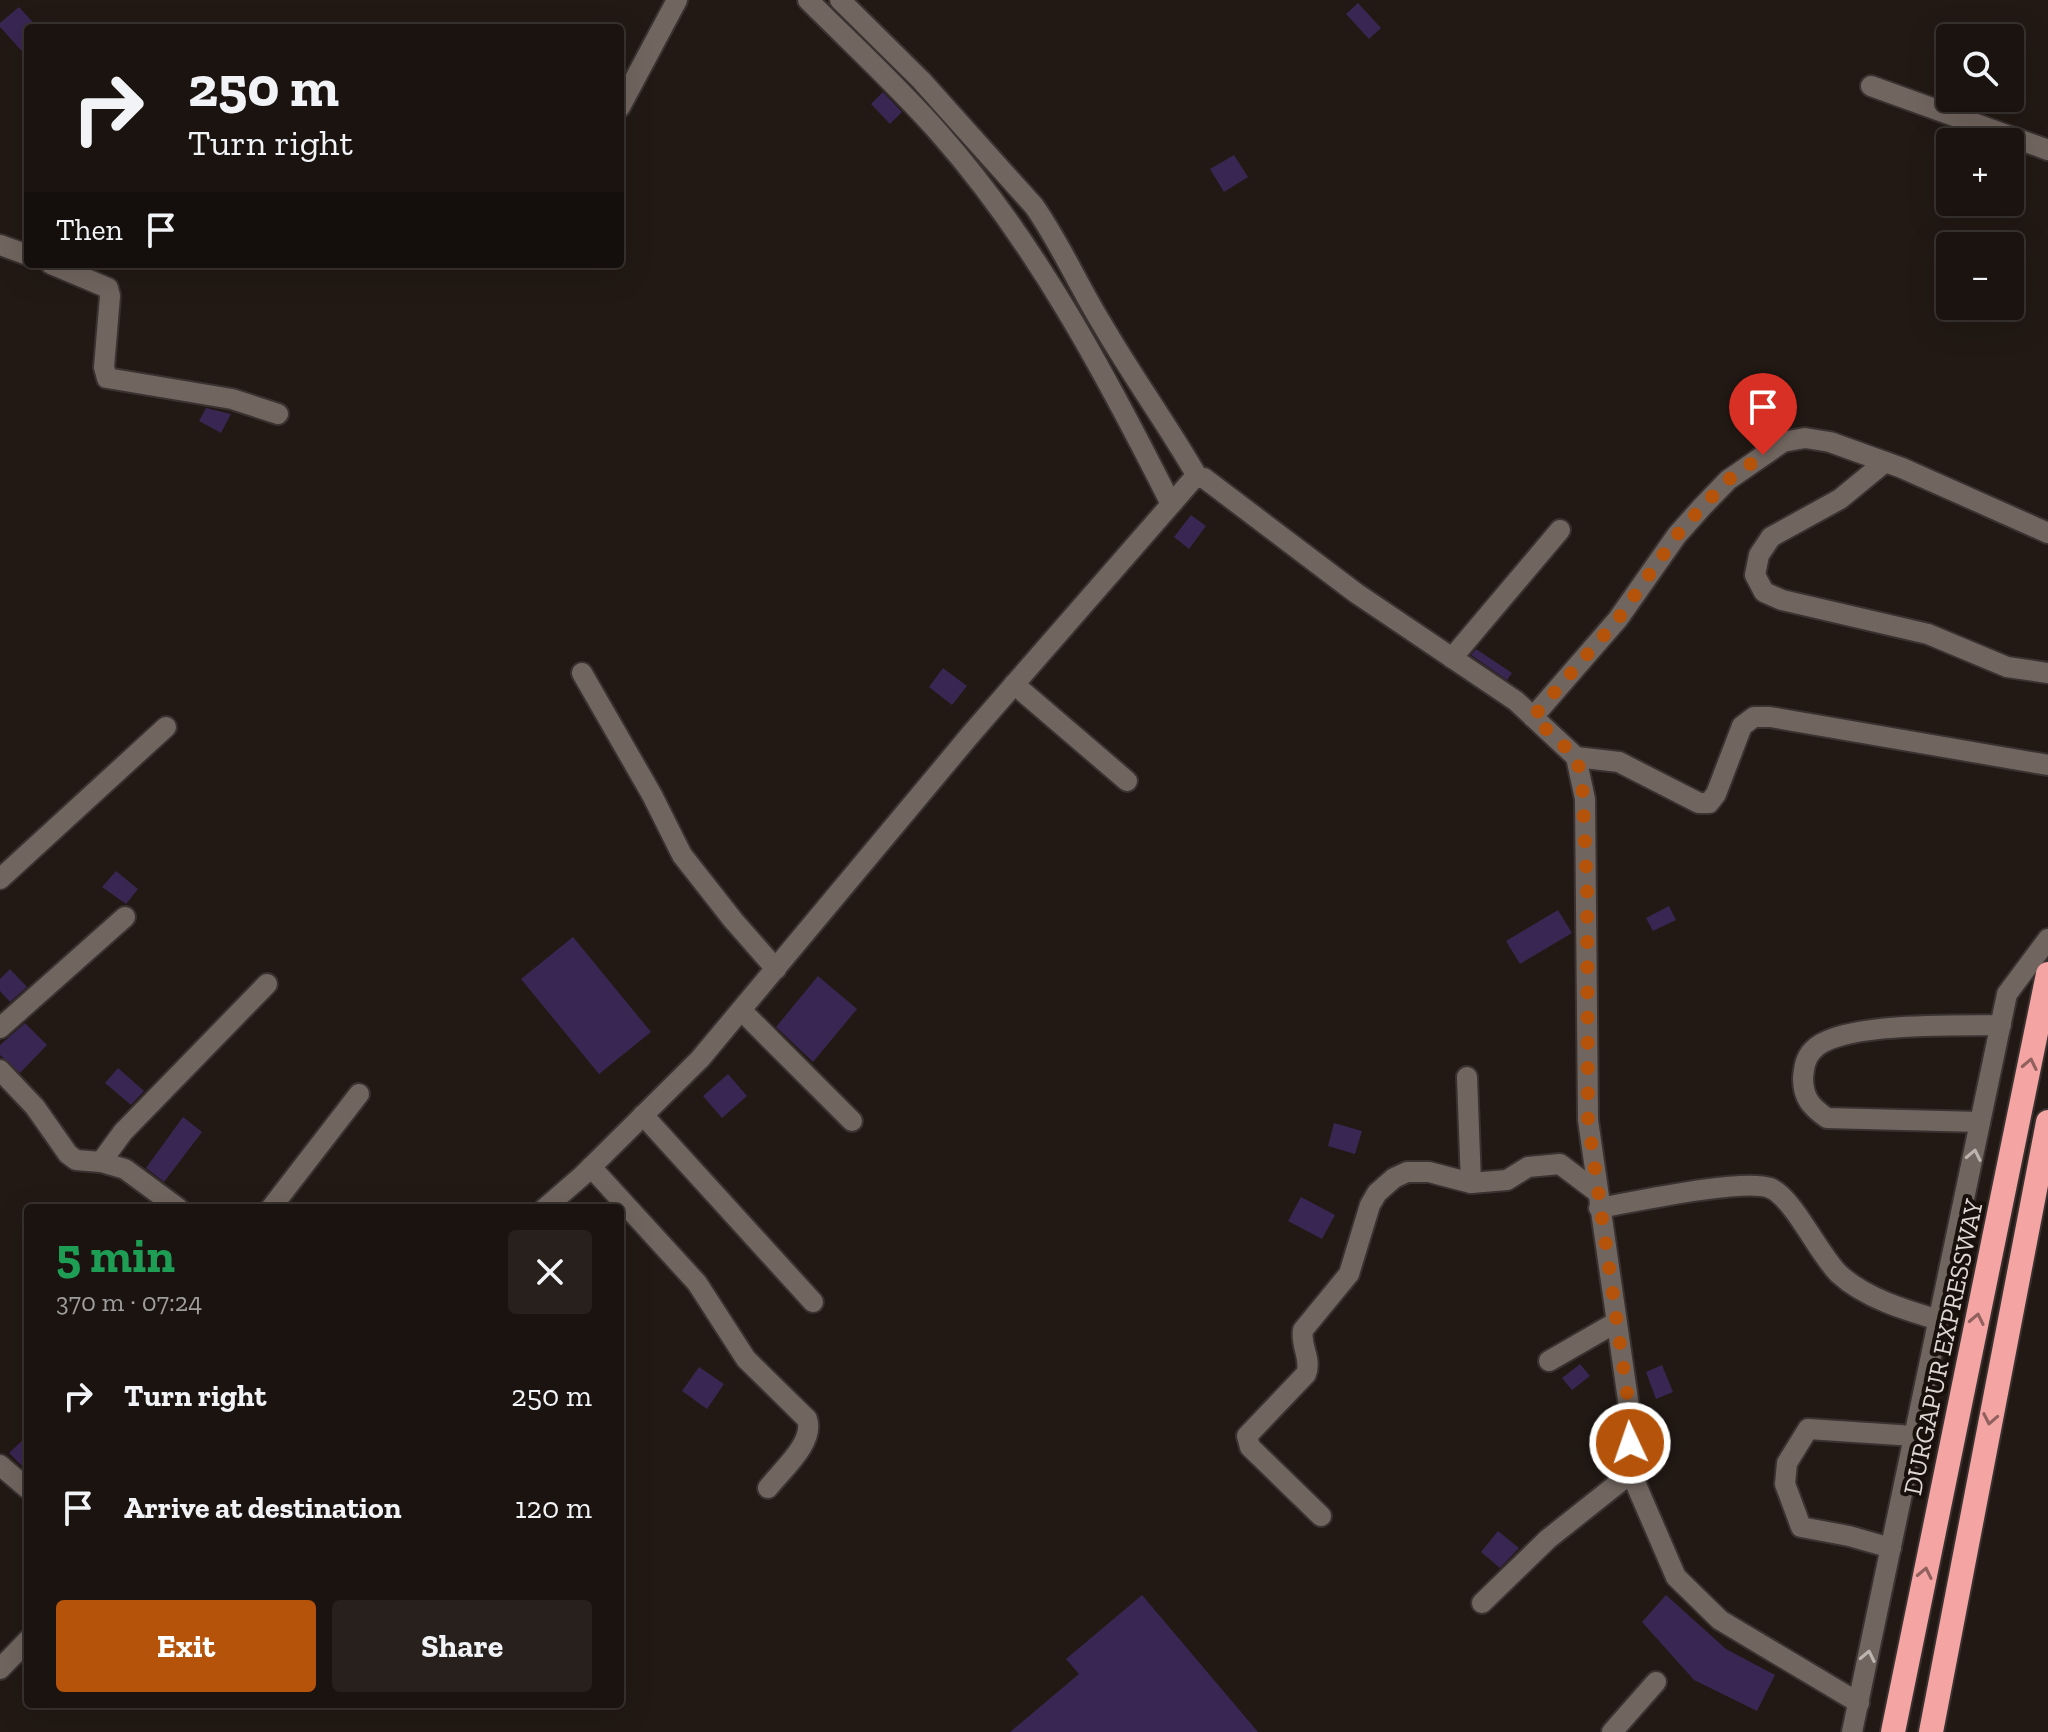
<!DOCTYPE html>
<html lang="en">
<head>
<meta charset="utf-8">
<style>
  body { margin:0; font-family:"Zilla Slab",serif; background:#27201d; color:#f1f3f6; height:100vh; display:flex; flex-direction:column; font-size:30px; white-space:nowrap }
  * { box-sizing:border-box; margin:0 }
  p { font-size:26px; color:#9f9e9e }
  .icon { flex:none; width:44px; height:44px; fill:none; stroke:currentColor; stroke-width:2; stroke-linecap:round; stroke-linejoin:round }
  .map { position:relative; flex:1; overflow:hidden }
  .sheet { position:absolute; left:24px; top:1204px; width:600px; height:504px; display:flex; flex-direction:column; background:#1a130f; border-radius:8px; box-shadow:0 8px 32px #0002,0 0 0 2px #38322f }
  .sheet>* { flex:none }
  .top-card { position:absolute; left:24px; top:24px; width:600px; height:244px; border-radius:8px; box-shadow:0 8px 32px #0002,0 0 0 2px #38322f; background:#1a130f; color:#f1f3f6; overflow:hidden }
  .tools { position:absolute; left:1936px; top:24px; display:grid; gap:16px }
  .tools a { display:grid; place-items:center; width:88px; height:88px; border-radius:8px; background:#1a130f; box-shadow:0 8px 32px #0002,0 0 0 2px #38322f; font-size:40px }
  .pin { position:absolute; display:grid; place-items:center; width:68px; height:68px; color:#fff; margin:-82px -34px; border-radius:50% 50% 50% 0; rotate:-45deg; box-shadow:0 0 8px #0007 }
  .pin .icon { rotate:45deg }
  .me { position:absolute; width:88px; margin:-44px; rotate:357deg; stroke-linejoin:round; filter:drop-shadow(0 0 6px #0008) }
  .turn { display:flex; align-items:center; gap:28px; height:168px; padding:0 32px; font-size:36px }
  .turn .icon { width:104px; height:104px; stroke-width:2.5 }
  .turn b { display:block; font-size:56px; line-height:68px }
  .then { display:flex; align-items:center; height:76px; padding:0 32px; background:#0003; gap:16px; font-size:30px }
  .round { display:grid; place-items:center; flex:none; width:84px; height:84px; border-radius:8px; background:#27201d }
  .summary { display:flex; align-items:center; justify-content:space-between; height:136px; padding:0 32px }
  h1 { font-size:48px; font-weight:700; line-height:60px; color:#1e9e55 }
  .button { display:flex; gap:16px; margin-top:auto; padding:16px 32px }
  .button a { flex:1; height:92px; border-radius:8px; background:#b45309; color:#fff; font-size:32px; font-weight:700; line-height:92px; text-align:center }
  .button a+a { background:#27201d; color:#f1f3f6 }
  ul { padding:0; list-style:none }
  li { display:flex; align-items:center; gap:24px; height:112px; padding:0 32px }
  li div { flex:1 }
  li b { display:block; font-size:30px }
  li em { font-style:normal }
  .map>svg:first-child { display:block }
  .building { fill:#392652 }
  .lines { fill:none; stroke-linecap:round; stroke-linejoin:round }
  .minor-casing { stroke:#393230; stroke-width:24 }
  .highway-casing { stroke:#393230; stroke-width:28 }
  .minor { stroke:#71655f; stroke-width:20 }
  .highway { stroke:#f4a4a2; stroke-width:24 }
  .oneway { stroke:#91615e }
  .oneway2 { stroke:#bdb4b0 }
  .route { stroke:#b45309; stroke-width:14; stroke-dasharray:0 25.2 }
  .labels { text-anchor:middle; stroke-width:8; stroke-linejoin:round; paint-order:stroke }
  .street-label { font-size:26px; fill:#ddd6d2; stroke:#19100b }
</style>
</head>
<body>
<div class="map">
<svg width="2048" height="1732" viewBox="0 0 2048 1732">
  <rect width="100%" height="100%" fill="#221914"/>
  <g class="building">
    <polygon points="1358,3 1381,28 1369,39 1346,14"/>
    <polygon points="19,7 38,28 28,28 28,58 0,27 0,23"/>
    <polygon points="883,92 902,112 890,124 871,104"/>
    <polygon points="1234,155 1248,177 1224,192 1210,169"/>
    <polygon points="206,408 231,414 221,433 199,421"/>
    <polygon points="1191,515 1206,526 1189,549 1174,537"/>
    <polygon points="1476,649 1512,673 1507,680 1471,655"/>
    <polygon points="943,668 967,686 952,705 929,687"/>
    <polygon points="116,871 138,889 126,904 102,887"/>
    <polygon points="1669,906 1676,920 1653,931 1646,918"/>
    <polygon points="1558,910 1572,933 1520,964 1506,941"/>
    <polygon points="573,937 651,1032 599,1074 521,979"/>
    <polygon points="10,969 27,987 10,1002 0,991 0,979"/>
    <polygon points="818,976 857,1009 813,1062 776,1027"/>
    <polygon points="25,1023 47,1045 20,1073 0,1055 0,1045"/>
    <polygon points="118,1068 144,1091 131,1105 105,1083"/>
    <polygon points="728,1074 747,1096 722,1118 703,1096"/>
    <polygon points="183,1117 202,1132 164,1182 146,1168"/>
    <polygon points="1334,1123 1362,1131 1355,1154 1328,1146"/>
    <polygon points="1301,1197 1335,1215 1322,1239 1288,1221"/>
    <polygon points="1580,1364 1590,1376 1572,1390 1562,1378"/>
    <polygon points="1662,1365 1673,1392 1656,1399 1646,1372"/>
    <polygon points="699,1367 724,1384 707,1409 682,1391"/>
    <polygon points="28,1435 28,1472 9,1453"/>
    <polygon points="1498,1531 1519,1548 1500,1568 1481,1552"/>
    <polygon points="1142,1595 1258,1732 1010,1732 1079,1674 1066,1659"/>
    <polygon points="1666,1595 1726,1649 1775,1675 1757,1711 1694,1680 1642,1622"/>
  </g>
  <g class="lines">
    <defs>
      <g id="minor">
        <path d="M808,0C852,44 899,87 940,134C1036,243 1106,375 1171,504"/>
        <path d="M840,0L921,80L1034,206C1060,243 1078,285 1102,324C1132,376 1167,424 1197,476"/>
        <polyline points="1871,86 2048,150"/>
        <polyline points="620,107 677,0"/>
        <polyline points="0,245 28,255"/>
        <polyline points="51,264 108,288 110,296 104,367 107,378 232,399 278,414"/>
        <polyline points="1885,462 1840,499 1771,537 1759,555 1755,575 1764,592 1782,600 1928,634 2007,667 2048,673"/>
        <polyline points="1452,658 1560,530"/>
        <polyline points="582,673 652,795 682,855 733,920 776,969"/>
        <polyline points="1014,684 1127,781"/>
        <polyline points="1533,717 1618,619 1677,535 1702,507 1728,480 1783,442 1805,438 1830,442 1902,468 2048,533"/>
        <polyline points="1576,757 1619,762 1699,803 1709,803 1716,794 1742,726 1754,717 1770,717 2048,765"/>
        <polyline points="0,879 166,727"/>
        <polyline points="742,1011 852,1121"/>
        <polyline points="0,1028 125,917"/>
        <polyline points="0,1070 35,1107 68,1154 76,1160 101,1162 125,1169 178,1208"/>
        <polyline points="1467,1077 1471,1183"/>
        <polyline points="643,1115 813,1302"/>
        <path d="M1980,1122L1827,1118C1811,1107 1803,1098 1803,1078C1804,1068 1805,1058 1813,1050C1840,1021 1961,1026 2001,1025"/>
        <polyline points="101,1162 123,1132 267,984"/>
        <path d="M591,1167L697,1283L746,1359L807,1419C815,1442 782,1470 768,1488"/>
        <polyline points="271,1208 359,1094"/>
        <polyline points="545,1208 582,1176 700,1059 971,734 1194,478 1204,478 1356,593 1516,701 1576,757 1585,799 1588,1120 1630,1414 1631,1473 1676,1577 1720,1620 1859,1703"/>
        <path d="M1599,1208C1633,1202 1743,1178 1770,1188C1793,1197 1819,1255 1839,1274C1865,1298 1905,1310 1939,1320"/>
        <polyline points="1549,1361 1615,1323"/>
        <polyline points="0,1465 28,1489"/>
        <path d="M1321,1516L1250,1447L1247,1436L1306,1374C1312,1359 1300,1346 1303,1330L1349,1274L1370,1205L1377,1193L1394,1178L1407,1172H1429L1471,1183L1507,1180L1528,1167L1560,1164L1597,1192"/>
        <polyline points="1891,1548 1849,1536 1801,1527 1785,1484 1787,1463 1808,1429 1914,1436"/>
        <polyline points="1482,1603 1548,1539 1631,1473"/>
        <polyline points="0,1669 28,1640"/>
        <polyline points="1612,1732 1656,1682"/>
        <polyline points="1852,1732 2007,994 2048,939"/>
      </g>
      <g id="highway">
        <polyline points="1893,1732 2048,974"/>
        <polyline points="1931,1732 2048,1122"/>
      </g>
    </defs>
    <use href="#minor" class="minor-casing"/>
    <use href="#highway" class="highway-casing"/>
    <use href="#minor" class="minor"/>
    <use href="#highway" class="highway"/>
  </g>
  <defs><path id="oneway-chevron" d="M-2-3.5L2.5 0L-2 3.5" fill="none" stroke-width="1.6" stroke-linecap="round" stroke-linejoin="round" transform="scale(2)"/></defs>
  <g class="oneway">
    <use href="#oneway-chevron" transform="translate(2030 1064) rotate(-78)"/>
    <use href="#oneway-chevron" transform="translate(1977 1319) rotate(-78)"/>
    <use href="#oneway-chevron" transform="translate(1990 1419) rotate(101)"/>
    <use href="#oneway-chevron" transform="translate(1925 1573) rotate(-78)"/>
  </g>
  <g class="oneway2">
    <use href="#oneway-chevron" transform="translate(1974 1155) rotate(-78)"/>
    <use href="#oneway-chevron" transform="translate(1868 1656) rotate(-78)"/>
  </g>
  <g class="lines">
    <polyline class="route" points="1630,1443 1630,1414 1588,1120 1587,886 1582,779 1576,757 1533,717 1618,619 1677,535 1702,507 1728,480 1763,455"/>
  </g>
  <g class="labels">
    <g class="street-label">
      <text transform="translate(1943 1347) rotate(-78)" y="9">DURGAPUR EXPRESSWAY</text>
    </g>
  </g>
</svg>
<div class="tools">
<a><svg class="icon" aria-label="search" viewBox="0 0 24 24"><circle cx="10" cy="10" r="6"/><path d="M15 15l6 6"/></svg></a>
<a>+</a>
<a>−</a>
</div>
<div class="pin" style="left:1763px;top:455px;background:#d93025"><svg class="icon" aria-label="arrive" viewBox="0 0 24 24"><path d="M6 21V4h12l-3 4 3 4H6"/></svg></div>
<svg class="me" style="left:1630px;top:1443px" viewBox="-20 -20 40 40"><circle r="17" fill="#b45309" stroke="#fff" stroke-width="3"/><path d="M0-11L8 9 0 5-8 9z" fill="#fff"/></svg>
<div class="top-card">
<div class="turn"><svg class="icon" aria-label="right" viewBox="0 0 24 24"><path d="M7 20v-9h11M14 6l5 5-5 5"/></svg><div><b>250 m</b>Turn right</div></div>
<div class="then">Then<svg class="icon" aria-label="arrive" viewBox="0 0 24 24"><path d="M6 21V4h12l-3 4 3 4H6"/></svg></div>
</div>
<section class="sheet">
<div class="summary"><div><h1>5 min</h1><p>370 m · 07:24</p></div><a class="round"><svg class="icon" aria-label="close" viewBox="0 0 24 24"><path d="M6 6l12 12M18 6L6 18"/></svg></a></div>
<ul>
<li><svg class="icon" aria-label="right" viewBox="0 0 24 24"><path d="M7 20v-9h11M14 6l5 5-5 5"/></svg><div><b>Turn right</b></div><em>250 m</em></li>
<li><svg class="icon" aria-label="arrive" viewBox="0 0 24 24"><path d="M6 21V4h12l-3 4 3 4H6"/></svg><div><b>Arrive at destination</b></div><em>120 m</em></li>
</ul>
<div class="button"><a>Exit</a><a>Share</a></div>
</section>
</div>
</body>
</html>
